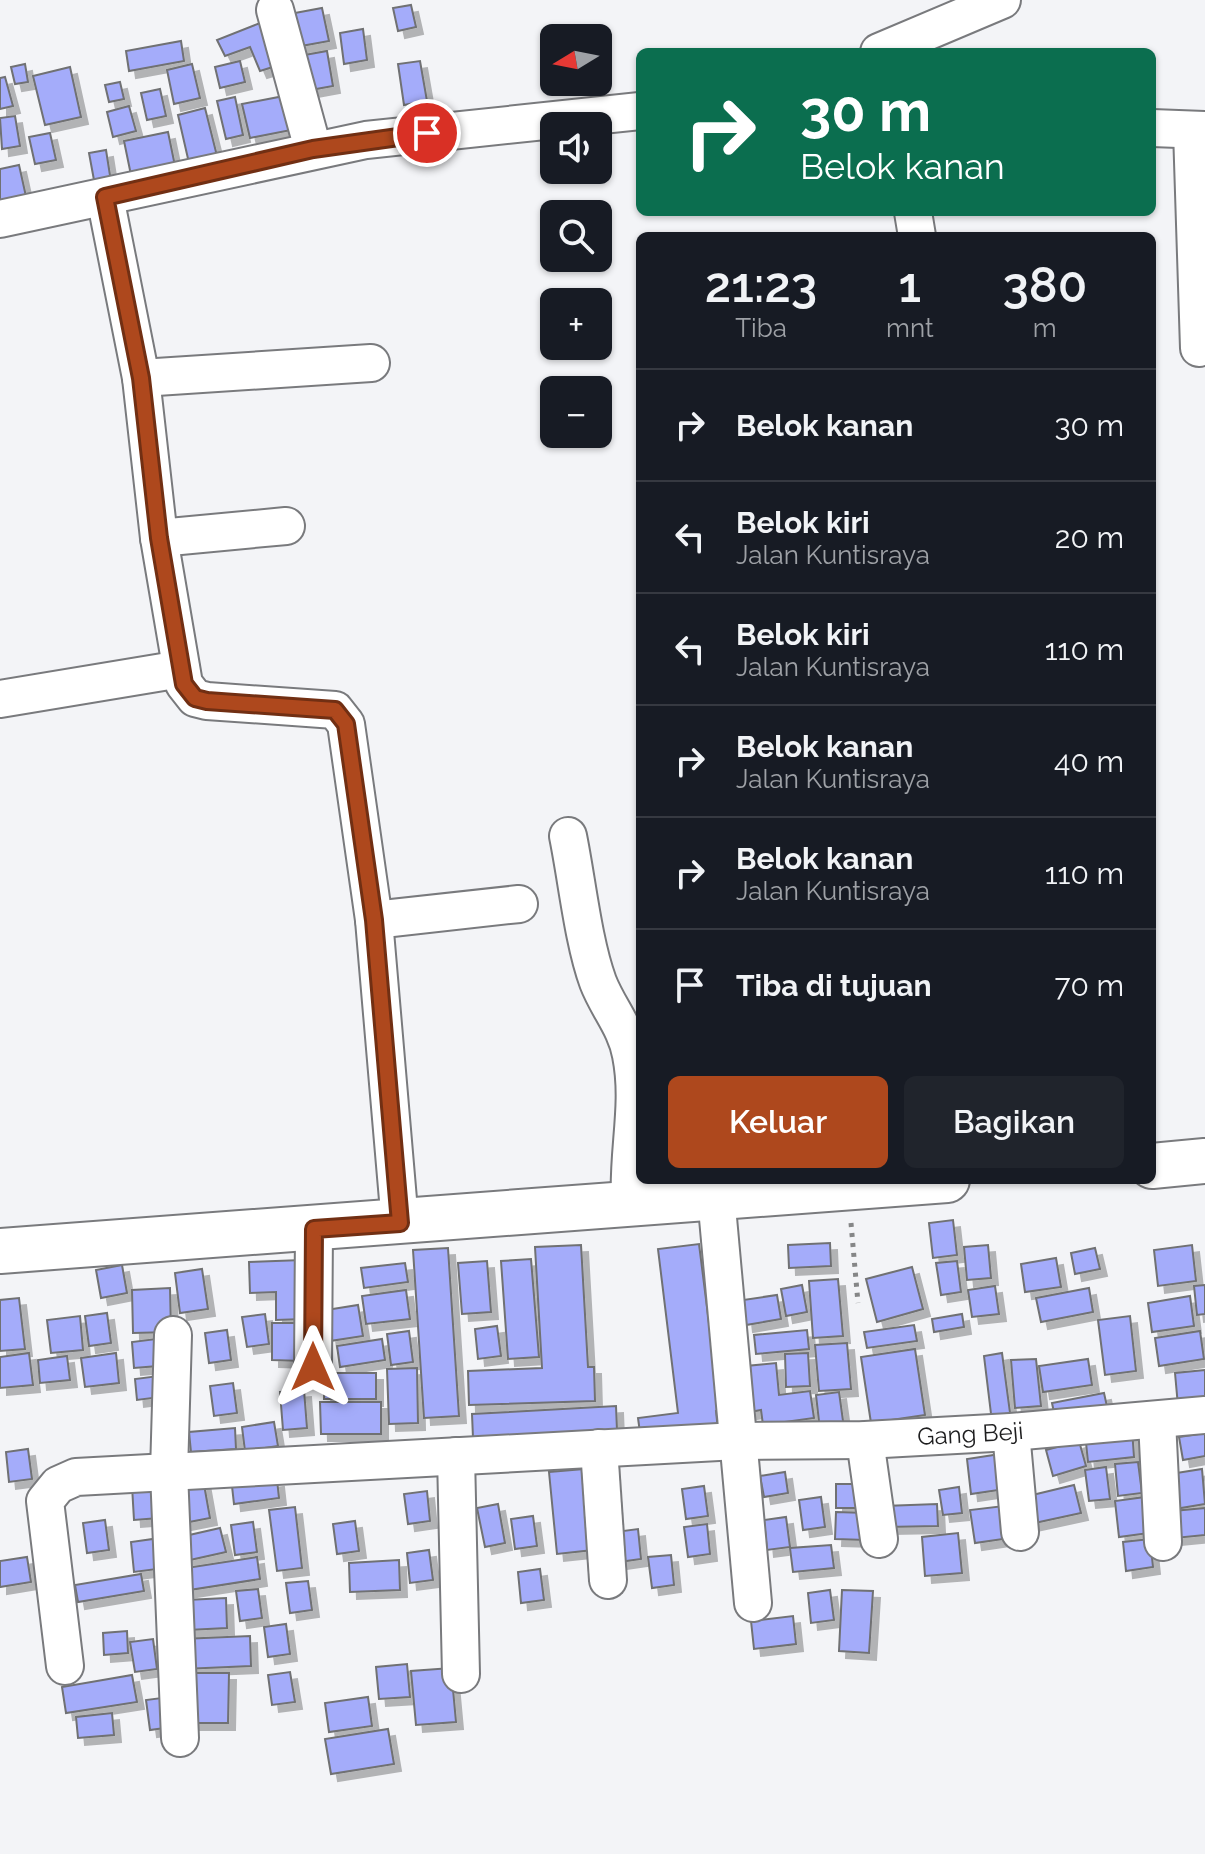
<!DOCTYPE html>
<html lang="id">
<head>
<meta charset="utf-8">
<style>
  body { margin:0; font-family:Raleway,sans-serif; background:#20242c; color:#f1f3f6; height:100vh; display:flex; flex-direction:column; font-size:30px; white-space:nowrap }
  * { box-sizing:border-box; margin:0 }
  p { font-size:26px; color:#9ea1a6 }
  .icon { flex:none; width:44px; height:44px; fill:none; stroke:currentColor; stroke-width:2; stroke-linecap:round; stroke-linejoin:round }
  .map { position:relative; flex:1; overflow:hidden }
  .drawer { position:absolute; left:636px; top:232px; width:520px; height:952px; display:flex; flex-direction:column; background:#171b24; border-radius:12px; box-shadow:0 2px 6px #0004 }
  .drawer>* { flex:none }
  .banner { position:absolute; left:636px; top:48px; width:520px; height:168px; border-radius:12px; box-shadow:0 2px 6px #0004; background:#0b6e4f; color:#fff; overflow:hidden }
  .needle { width:52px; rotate:260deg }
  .fabs { position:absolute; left:540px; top:24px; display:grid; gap:16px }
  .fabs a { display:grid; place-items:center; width:72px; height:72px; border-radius:12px; background:#171b24; box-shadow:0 2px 6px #0004; font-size:40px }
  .pin { position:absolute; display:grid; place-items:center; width:68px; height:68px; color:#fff; margin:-34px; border:4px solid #fff; border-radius:50%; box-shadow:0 2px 8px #0007 }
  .me { position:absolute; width:88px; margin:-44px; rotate:0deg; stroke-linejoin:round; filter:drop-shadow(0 0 6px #0008) }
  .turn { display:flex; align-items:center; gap:28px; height:168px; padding:0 32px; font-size:36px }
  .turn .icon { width:104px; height:104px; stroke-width:2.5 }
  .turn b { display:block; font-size:56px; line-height:68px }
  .eta { display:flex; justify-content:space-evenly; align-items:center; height:136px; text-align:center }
  .eta b { font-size:48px; font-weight:600; line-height:56px }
  .action { display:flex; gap:16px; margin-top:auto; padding:16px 32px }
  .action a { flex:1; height:92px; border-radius:12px; background:#ae481d; color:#fff; font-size:32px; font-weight:600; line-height:92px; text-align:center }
  .action a+a { background:#20242c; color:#f1f3f6 }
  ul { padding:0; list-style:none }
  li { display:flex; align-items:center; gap:24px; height:112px; padding:0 32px; border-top:2px solid #363941 }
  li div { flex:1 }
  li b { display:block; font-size:30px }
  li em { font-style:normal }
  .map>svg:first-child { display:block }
  .building { fill:#a4acfa; stroke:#707173; stroke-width:2; filter:url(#shadow) }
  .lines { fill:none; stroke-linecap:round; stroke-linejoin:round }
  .street-casing { stroke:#797a7d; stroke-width:40 }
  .primary-casing { stroke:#797a7d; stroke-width:48 }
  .path { stroke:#858687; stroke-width:5; stroke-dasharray:4 6; stroke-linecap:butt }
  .street { stroke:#fff; stroke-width:36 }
  .primary { stroke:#fff; stroke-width:44 }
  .route-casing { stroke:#712f13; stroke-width:20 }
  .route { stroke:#ae481d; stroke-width:14 }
  .labels { text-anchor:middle; stroke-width:8; stroke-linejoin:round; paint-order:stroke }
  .street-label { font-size:24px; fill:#1e1e1f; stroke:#fff }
</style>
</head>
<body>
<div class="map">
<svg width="1205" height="1854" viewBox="0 0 1205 1854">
  <defs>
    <filter id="shadow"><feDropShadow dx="7" dy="7" stdDeviation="0" flood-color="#0004"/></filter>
  </defs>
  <rect width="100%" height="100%" fill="#f3f4f7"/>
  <g class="building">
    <polygon points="411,5 416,27 398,31 393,8"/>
    <polygon points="322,8 329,41 290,48 284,15"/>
    <polygon points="260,23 276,66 260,71 250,47 225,56 217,40"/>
    <polygon points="363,29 367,60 344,64 340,33"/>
    <polygon points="181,41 184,61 129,71 126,51"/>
    <polygon points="327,51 333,86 305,91 299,56"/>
    <polygon points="240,61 245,82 220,88 215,67"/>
    <polygon points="420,61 427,101 404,105 398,64"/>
    <polygon points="25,64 28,82 15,84 11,67"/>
    <polygon points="192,64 200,98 174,104 167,70"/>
    <polygon points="70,67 81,117 45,125 33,76"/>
    <polygon points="5,77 13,106 0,109 0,78"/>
    <polygon points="120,82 124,99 109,102 105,85"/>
    <polygon points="160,89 166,116 147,120 141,93"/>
    <polygon points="284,96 291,130 250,138 242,104"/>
    <polygon points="235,97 243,135 226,139 217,101"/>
    <polygon points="129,106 136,131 113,137 107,112"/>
    <polygon points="205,108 217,156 189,163 178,115"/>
    <polygon points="15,116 20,146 2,149 0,118"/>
    <polygon points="168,132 175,166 131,175 124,141"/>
    <polygon points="50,133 56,160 35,164 29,137"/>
    <polygon points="106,150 112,188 96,191 89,153"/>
    <polygon points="19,165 27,201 0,207 0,169"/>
    <polygon points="953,1220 957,1255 933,1258 929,1223"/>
    <polygon points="830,1243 831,1266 789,1268 788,1245"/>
    <polygon points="699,1244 720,1410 716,1411 718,1430 641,1440 638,1418 678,1413 658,1249"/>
    <polygon points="581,1245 588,1367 594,1367 595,1401 469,1405 468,1371 542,1368 535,1247"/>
    <polygon points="988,1245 991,1278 967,1280 964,1247"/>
    <polygon points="1192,1245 1196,1281 1158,1286 1154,1250"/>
    <polygon points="448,1248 459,1416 424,1418 413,1250"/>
    <polygon points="1095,1248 1100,1269 1075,1274 1071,1253"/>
    <polygon points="1056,1258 1061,1287 1025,1292 1021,1264"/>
    <polygon points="531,1259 539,1357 508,1359 501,1261"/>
    <polygon points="302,1260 304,1319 276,1320 276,1292 250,1293 249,1262"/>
    <polygon points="487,1261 491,1312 462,1314 458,1263"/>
    <polygon points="957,1261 961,1292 941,1295 936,1263"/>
    <polygon points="405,1263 408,1282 364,1288 361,1268"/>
    <polygon points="122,1265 127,1293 101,1298 96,1270"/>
    <polygon points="912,1267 923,1309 877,1322 866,1279"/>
    <polygon points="202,1269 208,1309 180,1313 175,1273"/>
    <polygon points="838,1279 843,1336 813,1338 809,1281"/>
    <polygon points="802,1285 807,1312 786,1316 781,1289"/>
    <polygon points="1205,1285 1205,1314 1197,1315 1194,1286"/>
    <polygon points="995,1286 999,1314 972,1317 968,1290"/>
    <polygon points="170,1288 171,1332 133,1333 132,1290"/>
    <polygon points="1089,1288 1093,1312 1041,1322 1036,1298"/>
    <polygon points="406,1290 410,1319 366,1324 362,1296"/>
    <polygon points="777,1295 781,1319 746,1325 743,1300"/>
    <polygon points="1190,1296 1194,1326 1152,1332 1148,1303"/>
    <polygon points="19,1298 25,1349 0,1351 0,1300"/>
    <polygon points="358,1305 363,1336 330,1341 326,1310"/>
    <polygon points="107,1313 111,1343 89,1346 85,1316"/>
    <polygon points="265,1314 269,1344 247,1347 242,1317"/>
    <polygon points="962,1314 964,1327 934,1332 932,1319"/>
    <polygon points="80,1316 83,1350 51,1353 47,1320"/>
    <polygon points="1130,1316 1136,1371 1105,1375 1098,1320"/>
    <polygon points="272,1323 303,1323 302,1361 272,1360"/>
    <polygon points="914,1325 917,1341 867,1348 864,1332"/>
    <polygon points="497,1326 501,1356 478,1359 475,1329"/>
    <polygon points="227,1330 231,1360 209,1363 205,1333"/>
    <polygon points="807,1330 809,1349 756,1354 754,1335"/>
    <polygon points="409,1331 413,1362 391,1365 387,1334"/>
    <polygon points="1200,1331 1204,1359 1159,1366 1155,1338"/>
    <polygon points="156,1339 158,1366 134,1368 132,1342"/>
    <polygon points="382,1339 385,1360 340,1367 337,1346"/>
    <polygon points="847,1343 851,1389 819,1391 815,1345"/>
    <polygon points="915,1349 925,1415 871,1423 861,1357"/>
    <polygon points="29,1353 33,1385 0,1388 0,1357"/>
    <polygon points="116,1353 119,1383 85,1387 81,1358"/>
    <polygon points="808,1353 810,1386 786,1387 785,1354"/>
    <polygon points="1002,1353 1011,1420 992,1422 984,1356"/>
    <polygon points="67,1356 70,1380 40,1383 38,1360"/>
    <polygon points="1036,1359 1041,1406 1015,1408 1011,1360"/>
    <polygon points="1088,1359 1092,1385 1043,1392 1039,1366"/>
    <polygon points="776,1363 779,1395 810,1391 814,1418 763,1425 761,1410 750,1412 746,1366"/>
    <polygon points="417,1368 418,1423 389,1424 387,1369"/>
    <polygon points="1205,1370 1205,1401 1178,1406 1175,1373"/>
    <polygon points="325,1373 376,1373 376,1399 324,1399"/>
    <polygon points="166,1375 168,1396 137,1400 135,1379"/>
    <polygon points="233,1383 237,1413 214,1416 210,1386"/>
    <polygon points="304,1390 307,1428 283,1430 280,1392"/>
    <polygon points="839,1392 844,1428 820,1430 816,1395"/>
    <polygon points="1104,1393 1108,1411 1056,1422 1052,1403"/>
    <polygon points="320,1402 381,1402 381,1434 321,1434"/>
    <polygon points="616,1406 617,1430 473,1438 472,1414"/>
    <polygon points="274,1422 278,1446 245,1451 242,1427"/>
    <polygon points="235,1428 236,1449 191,1452 189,1432"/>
    <polygon points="1132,1429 1134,1457 1088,1462 1085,1433"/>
    <polygon points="1205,1433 1205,1456 1183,1460 1179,1437"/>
    <polygon points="1079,1441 1086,1466 1053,1476 1046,1450"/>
    <polygon points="28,1449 32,1479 9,1482 6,1452"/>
    <polygon points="1007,1453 1012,1488 971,1494 967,1459"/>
    <polygon points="1138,1462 1142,1493 1118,1496 1115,1464"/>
    <polygon points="1106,1467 1110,1499 1089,1501 1085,1470"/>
    <polygon points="584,1469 593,1550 557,1554 549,1472"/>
    <polygon points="1202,1469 1205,1504 1175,1509 1170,1474"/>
    <polygon points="785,1472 788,1493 764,1497 760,1476"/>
    <polygon points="203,1479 210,1518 184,1523 176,1484"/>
    <polygon points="277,1480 279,1498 234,1504 232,1486"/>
    <polygon points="156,1484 159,1518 134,1520 132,1486"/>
    <rect x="836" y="1484" width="31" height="24"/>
    <polygon points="1074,1485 1081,1513 1030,1524 1024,1497"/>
    <polygon points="704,1486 708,1516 686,1519 682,1489"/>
    <polygon points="959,1487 962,1513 943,1515 939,1490"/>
    <polygon points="427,1491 430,1521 408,1524 404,1494"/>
    <polygon points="821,1497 825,1527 803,1530 799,1500"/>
    <polygon points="1145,1497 1149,1533 1119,1537 1115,1501"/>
    <polygon points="498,1504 505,1543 485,1547 477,1508"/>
    <polygon points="937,1504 938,1526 885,1527 884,1506"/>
    <polygon points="1012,1505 1017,1537 975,1543 970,1510"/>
    <polygon points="295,1507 302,1568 277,1571 269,1510"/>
    <polygon points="1205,1508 1205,1535 1175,1538 1173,1511"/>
    <polygon points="836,1512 867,1513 866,1540 835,1539"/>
    <polygon points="533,1516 537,1546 515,1549 511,1519"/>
    <polygon points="786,1517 790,1547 767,1550 764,1520"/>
    <polygon points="105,1520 109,1550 87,1553 83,1523"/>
    <polygon points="355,1521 359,1551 337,1554 333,1524"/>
    <polygon points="253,1522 257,1552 235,1555 231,1525"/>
    <polygon points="707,1524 710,1554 688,1557 684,1527"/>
    <polygon points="220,1528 226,1552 181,1562 176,1538"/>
    <polygon points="638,1529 641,1559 619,1562 615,1532"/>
    <polygon points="958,1533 962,1573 925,1576 922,1537"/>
    <polygon points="153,1539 157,1569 134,1572 131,1542"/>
    <polygon points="1150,1539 1153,1567 1126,1571 1123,1542"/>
    <polygon points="831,1545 834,1568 793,1572 790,1548"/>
    <polygon points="429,1550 433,1580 410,1583 407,1553"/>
    <polygon points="671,1555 674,1585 652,1588 648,1557"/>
    <polygon points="27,1557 31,1582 0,1587 0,1561"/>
    <polygon points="257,1557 260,1579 183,1591 180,1569"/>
    <polygon points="399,1560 400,1590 350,1592 349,1563"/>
    <polygon points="540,1569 544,1600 521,1603 518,1572"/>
    <polygon points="141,1574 144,1591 78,1602 75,1585"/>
    <polygon points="308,1581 312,1610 290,1613 286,1583"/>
    <polygon points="258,1589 262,1618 240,1621 236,1591"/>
    <polygon points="830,1590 834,1620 811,1623 808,1593"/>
    <polygon points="842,1590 873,1591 869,1653 839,1651"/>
    <polygon points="226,1598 227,1628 188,1630 186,1600"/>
    <polygon points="793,1616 796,1644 754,1649 751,1621"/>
    <polygon points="286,1624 290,1654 268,1657 264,1627"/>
    <polygon points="127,1631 128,1653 104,1655 103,1633"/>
    <polygon points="250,1636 251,1666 183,1669 181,1639"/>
    <polygon points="153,1639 157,1669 135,1672 130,1642"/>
    <polygon points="407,1664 410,1697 379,1699 376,1667"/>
    <polygon points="451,1668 456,1722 416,1725 411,1671"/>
    <polygon points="290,1672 295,1702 272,1705 268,1675"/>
    <polygon points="185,1673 229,1673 228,1723 183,1723"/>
    <polygon points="132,1675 137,1702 66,1713 62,1687"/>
    <polygon points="169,1697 172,1727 150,1730 146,1700"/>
    <polygon points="368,1697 372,1726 329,1732 325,1703"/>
    <polygon points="112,1713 114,1735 78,1738 76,1717"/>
    <polygon points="388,1729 394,1764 331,1774 325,1739"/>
  </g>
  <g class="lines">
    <defs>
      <g id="street">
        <polyline points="275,10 313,149"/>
        <polyline points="879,52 1002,0"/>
        <polyline points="1152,128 1205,130"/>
        <polyline points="1192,130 1199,348"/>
        <polyline points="105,197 141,378 159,538 184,684 195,698 207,701 335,710 346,724 374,920 400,1223"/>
        <polyline points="913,212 917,236"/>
        <polyline points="0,219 366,140 640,111"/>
        <polyline points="141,378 371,363"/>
        <polyline points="159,538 286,526"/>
        <polyline points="0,699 181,669"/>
        <path d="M568,836C577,880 583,941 598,982C608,1008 626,1027 631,1055C641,1105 627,1152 630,1202"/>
        <polyline points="374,920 519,904"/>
        <polyline points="716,1196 753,1603"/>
        <polyline points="173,1335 169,1472 180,1738"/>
        <polyline points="313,1367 314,1229"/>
        <polyline points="1157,1421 1163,1542"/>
        <polyline points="1011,1432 1020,1532"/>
        <polyline points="865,1440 879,1539"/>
        <polyline points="599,1448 608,1580"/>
        <polyline points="456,1456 461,1674"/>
        <path id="s1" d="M65,1666L45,1501L58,1485L76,1477L737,1441L865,1440L1011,1432L1205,1415"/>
      </g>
      <g id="primary">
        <polyline points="1152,1166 1205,1161"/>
        <polyline points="0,1251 947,1180"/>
      </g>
    </defs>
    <use href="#street" class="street-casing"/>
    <use href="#primary" class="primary-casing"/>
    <polyline class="path" points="851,1223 858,1303"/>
    <use href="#street" class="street"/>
    <use href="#primary" class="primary"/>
  </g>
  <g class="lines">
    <defs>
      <polyline id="route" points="313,1367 314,1229 400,1223 374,920 346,724 335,710 207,701 195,698 184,684 159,538 141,378 105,197 313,149 427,133"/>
    </defs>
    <use href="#route" class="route-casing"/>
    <use href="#route" class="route"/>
  </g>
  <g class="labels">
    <g class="street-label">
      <text dy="8" stroke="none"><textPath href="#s1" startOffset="1102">Gang Beji</textPath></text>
    </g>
  </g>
</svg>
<div class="fabs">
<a><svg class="needle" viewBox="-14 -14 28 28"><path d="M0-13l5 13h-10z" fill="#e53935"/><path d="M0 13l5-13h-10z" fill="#9ea1a6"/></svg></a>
<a><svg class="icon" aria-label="sound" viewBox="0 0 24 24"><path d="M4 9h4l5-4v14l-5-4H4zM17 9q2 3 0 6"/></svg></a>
<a><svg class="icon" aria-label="search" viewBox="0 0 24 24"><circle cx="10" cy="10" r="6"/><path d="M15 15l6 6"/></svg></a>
<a>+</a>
<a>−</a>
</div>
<div class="pin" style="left:427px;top:133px;background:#d93025"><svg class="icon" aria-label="arrive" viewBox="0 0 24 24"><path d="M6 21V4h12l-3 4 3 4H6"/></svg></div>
<svg class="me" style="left:313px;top:1367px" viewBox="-20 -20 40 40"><path d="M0-17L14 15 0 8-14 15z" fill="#ae481d" stroke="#fff" stroke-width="4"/></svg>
<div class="banner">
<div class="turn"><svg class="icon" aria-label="right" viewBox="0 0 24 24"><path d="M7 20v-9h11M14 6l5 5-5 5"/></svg><div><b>30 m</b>Belok kanan</div></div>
</div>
<section class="drawer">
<div class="eta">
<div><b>21:23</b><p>Tiba</p></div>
<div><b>1</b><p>mnt</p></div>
<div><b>380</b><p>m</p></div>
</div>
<ul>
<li><svg class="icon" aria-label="right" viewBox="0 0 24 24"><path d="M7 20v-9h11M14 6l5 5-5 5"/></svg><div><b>Belok kanan</b></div><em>30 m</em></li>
<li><svg class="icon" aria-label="left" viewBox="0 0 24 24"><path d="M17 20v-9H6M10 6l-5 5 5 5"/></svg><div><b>Belok kiri</b><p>Jalan Kuntisraya</p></div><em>20 m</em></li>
<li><svg class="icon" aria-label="left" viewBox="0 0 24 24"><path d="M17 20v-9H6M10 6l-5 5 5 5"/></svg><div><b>Belok kiri</b><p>Jalan Kuntisraya</p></div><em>110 m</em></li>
<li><svg class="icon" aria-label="right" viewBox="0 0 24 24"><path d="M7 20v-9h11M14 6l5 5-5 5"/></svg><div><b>Belok kanan</b><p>Jalan Kuntisraya</p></div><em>40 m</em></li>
<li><svg class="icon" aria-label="right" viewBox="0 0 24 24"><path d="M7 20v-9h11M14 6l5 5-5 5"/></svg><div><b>Belok kanan</b><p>Jalan Kuntisraya</p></div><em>110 m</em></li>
<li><svg class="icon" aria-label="arrive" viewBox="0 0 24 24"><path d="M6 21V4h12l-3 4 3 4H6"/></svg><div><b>Tiba di tujuan</b></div><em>70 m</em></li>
</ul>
<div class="action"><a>Keluar</a><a>Bagikan</a></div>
</section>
</div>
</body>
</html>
